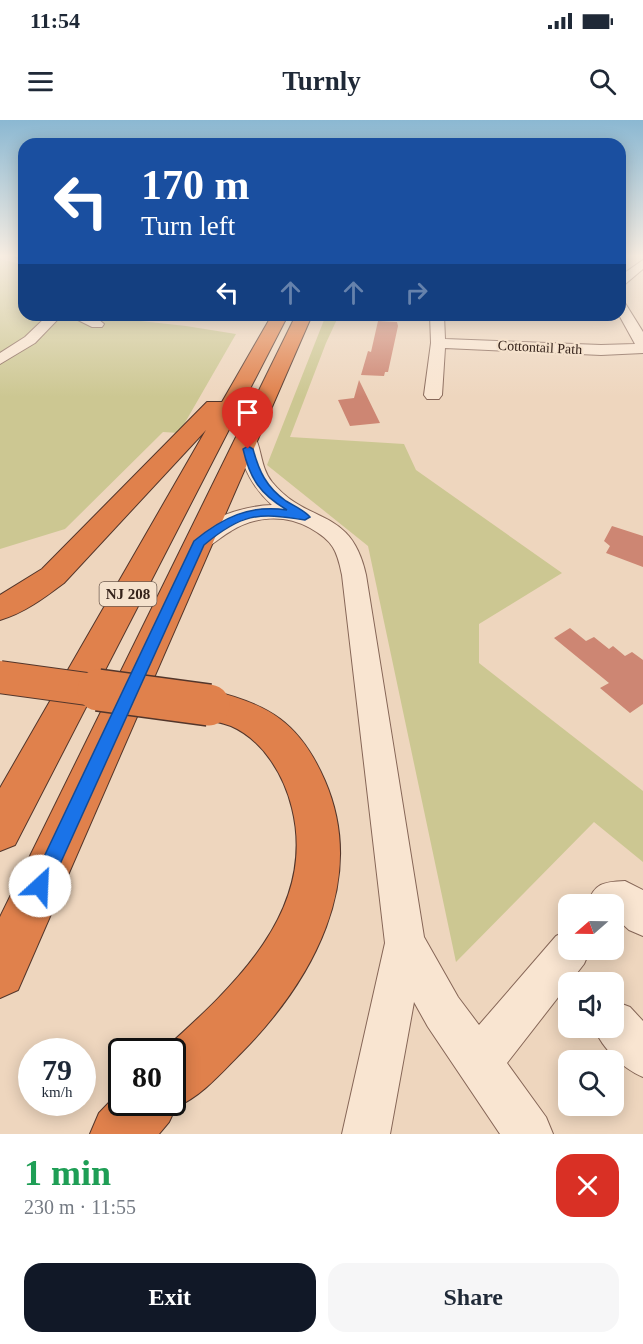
<!DOCTYPE html>
<html lang="en">
<head>
<meta charset="utf-8">
<style>
  body { margin:0; font-family:Georgia,serif; background:#f6f6f7; color:#1f2937; height:100vh; display:flex; flex-direction:column; font-size:22px; white-space:nowrap }
  * { box-sizing:border-box; margin:0 }
  p { font-size:20px; color:#747a83 }
  .icon { flex:none; width:33px; height:33px; fill:none; stroke:currentColor; stroke-width:2; stroke-linecap:round; stroke-linejoin:round }
  .map { position:relative; height:1014px; overflow:hidden }
  .sheet { display:flex; flex-direction:column; background:#fff; flex:1 }
  .sheet>* { flex:none }
  .guide { position:absolute; left:18px; top:18px; width:608px; height:183px; border-radius:18px; box-shadow:0 3px 15px #0003; background:#1a4fa0; color:#fff; overflow:hidden }
  .needle { width:39px; rotate:250deg }
  .controls { position:absolute; left:558px; top:774px; display:grid; gap:12px }
  .controls a { display:grid; place-items:center; width:66px; height:66px; border-radius:12px; background:#fff; box-shadow:0 3px 15px #0003; font-size:30px }
  .speed { position:absolute; left:18px; top:918px; display:flex; gap:12px; font-size:30px; font-weight:700; text-align:center }
  .speed>* { display:grid; place-content:center; width:78px; height:78px; border-radius:50%; background:#fff; box-shadow:0 3px 15px #0003; line-height:1 }
  .speed small { font-size:15px; font-weight:400 }
  .speed .limit { border:3px solid #111; border-radius:9px; background:#fff; color:#111 }
  .pin { position:absolute; display:grid; place-items:center; width:51px; height:51px; color:#fff; margin:-62px -26px; border-radius:50% 50% 50% 0; rotate:-45deg; box-shadow:0 0 6px #0007 }
  .pin .icon { rotate:45deg }
  .me { position:absolute; width:66px; margin:-33px; rotate:25deg; stroke-linejoin:round; filter:drop-shadow(0 0 4px #0008) }
  .turn { display:flex; align-items:center; gap:21px; height:126px; padding:0 24px; font-size:27px }
  .turn .icon { width:78px; height:78px; stroke-width:2.5 }
  .turn b { display:block; font-size:42px; line-height:51px }
  .lanes { display:flex; align-items:center; height:57px; padding:0 24px; background:#0003; justify-content:center; gap:30px; direction:ltr }
  .lanes .off { opacity:.35 }
  .round { display:grid; place-items:center; flex:none; width:63px; height:63px; border-radius:18px; background:#f6f6f7 }
  .summary { display:flex; align-items:center; justify-content:space-between; height:102px; padding:0 24px }
  h1 { font-size:36px; font-weight:600; line-height:45px; color:#1e9e55 }
  .primary-button { display:flex; gap:12px; margin-top:auto; padding:12px 24px }
  .primary-button a { flex:1; height:69px; border-radius:18px; background:#111827; color:#fff; font-size:24px; font-weight:600; line-height:69px; text-align:center }
  .primary-button a+a { background:#f6f6f7; color:#1f2937 }
  .status { display:flex; justify-content:space-between; align-items:center; height:42px; padding:0 30px; background:#fff; direction:ltr }
  .status svg { height:16px; fill:currentColor }
  header { display:flex; justify-content:space-between; align-items:center; height:78px; padding:0 24px; background:#fff; font-size:27px; font-weight:600 }
  .map>svg:first-child { display:block }
  .green { fill:#ccc792 }
  .building { fill:#cd8673 }
  .lines { fill:none; stroke-linecap:round; stroke-linejoin:round }
  .minor-casing { stroke:#866657; stroke-width:2 }
  .highway-casing { stroke:#53362b; stroke-width:2 }
  .minor { fill:#f9e5d1; fill-rule:evenodd }
  .highway { fill:#e0814c; fill-rule:evenodd }
  .highway-bridge-far1-casing { stroke:#53362b; stroke-width:34; stroke-linecap:butt }
  .highway-bridge-casing { stroke:#53362b; stroke-width:44; stroke-linecap:butt }
  .highway-bridge-far1 { stroke:#e0814c; stroke-width:32 }
  .highway-bridge { stroke:#e0814c; stroke-width:41 }
  .route { fill:#1a73e8; stroke:#114b97; stroke-width:1.5 }
  .labels { text-anchor:middle; stroke-width:4.5; stroke-linejoin:round; paint-order:stroke }
  .far-street-label { font-size:14px; fill:#35231b; stroke:#f5e2cd }
  .shield { fill:#f5e2cd; stroke:#6f5c50; stroke-width:1.5 }
  .shield-label { font-size:15px; font-weight:bold; fill:#35231b }
</style>
</head>
<body>
<div class="status"><b>11:54</b><svg viewBox="0 0 49 12"><path d="M0 12V9h3v3zM5 12V6h3v6zM10 12V3h3v9zM15 12V0h3v12zM26 1h20v11H26zM47 4h2v5h-2z"/></svg></div>
<header><svg class="icon" aria-label="menu" viewBox="0 0 24 24"><path d="M4 6h16M4 12h16M4 18h16"/></svg>Turnly<svg class="icon" aria-label="search" viewBox="0 0 24 24"><circle cx="10" cy="10" r="6"/><path d="M15 15l6 6"/></svg></header>
<div class="map">
<svg width="643" height="1014" viewBox="0 0 643 1014">
  <rect width="100%" height="100%" fill="#eed6be"/>
  <g class="green">
    <polygon points="0,139 17,143 24,140 24,195 106,195 104,197 186,206 236,214 179,313 163,312 65,409 0,429"/>
    <polygon points="326,195 339,195 326,223 290,317 404,324 416,350 562,453 479,504 479,543 643,671 643,742 594,702 456,842 368,426 267,345"/>
  </g>
  <g class="building">
    <polygon points="378,201 397,202 398,206 388,252 385,252 384,256 361,255 368,231 371,232"/>
    <polygon points="359,260 380,303 350,306 338,280 354,278"/>
    <polygon points="612,406 643,416 643,447 606,433 610,426 604,421"/>
    <polygon points="570,508 586,521 594,517 609,529 613,526 625,536 632,532 643,540 643,584 630,593 600,568 609,563 554,518"/>
  </g>
  <g class="lines">
    <defs>
      <g id="minor">
        <polygon points="13,135 24,135 24,139 15,137"/>
        <polygon points="643,140 643,149 624,165 620,166 620,156"/>
        <polygon points="620,182 625,183 643,212 643,233 601,235 445,228 442,275 439,279 427,279 424,275 431,223 430,195 444,195 445,219 601,225 635,224 619,195"/>
        <polygon points="48,195 62,195 35,223 0,244 0,233 25,217"/>
        <polygon points="68,195 93,195 104,204 102,207 92,207"/>
        <path d="M247,313L254,315C262,328 260,347 272,362C308,406 351,386 366,455L424,817L458,877L479,905L556,816L568,810V830H590L584,844L507,943L546,997L553,1014H500L428,907L414,882L390,1014H342L385,823L342,455C337,430 333,421 310,408C285,394 255,396 231,411C216,419 208,433 191,428L187,423C204,398 243,386 272,385C252,367 241,346 238,319L240,315Z"/>
        <path d="M625,761L643,770V816L629,810L618,800H614V784H587C595,763 603,762 625,761Z"/>
        <path d="M614,881L630,887L643,901V957C622,948 603,929 594,908H614Z"/>
      </g>
      <g id="highway">
        <path d="M272,195H288L15,725L0,731V668L206,310L64,463C44,478 24,493 0,500V475L42,449L207,282H222Z"/>
        <polygon points="296,195 312,195 18,870 0,878 0,797"/>
        <path d="M209,570C269,584 300,603 325,661C368,761 312,861 242,932C222,952 202,976 176,987L169,1002L159,1014H90L99,993L122,969V982H172V932H161C231,869 318,792 292,688C284,655 263,620 231,606C220,602 207,600 196,596L190,585L196,574Z"/>
      </g>
    </defs>
    <use href="#minor" class="minor-casing"/>
    <use href="#highway" class="highway-casing"/>
    <use href="#minor" class="minor"/>
    <use href="#highway" class="highway"/>
    <defs>
      <polyline id="highway-bridge-far1" points="0,557 109,572"/>
      <polyline id="highway-bridge" points="98,570 209,585"/>
    </defs>
    <use href="#highway-bridge-far1" class="highway-bridge-far1-casing"/>
    <use href="#highway-bridge" class="highway-bridge-casing"/>
    <use href="#highway-bridge-far1" class="highway-bridge-far1"/>
    <use href="#highway-bridge" class="highway-bridge"/>
  </g>
  <linearGradient id="sky" x2="0" y2="1"><stop stop-color="#8bb8d2"/><stop offset="0.49" stop-color="#f7ede2"/><stop offset="1" stop-color="#f7ede2" stop-opacity="0"/></linearGradient>
  <rect width="643" height="277" fill="url(#sky)"/>
  <path class="route" d="M248,326L253,329C259,351 266,367 286,381C294,386 304,390 310,397L305,400C257,392 241,394 204,425L47,773L40,776L33,773L30,766L33,760L194,421C222,398 250,384 287,390C260,374 250,359 243,329Z"/>
  <g class="labels">
    <g class="far-street-label">
      <text transform="translate(540 227) rotate(3)" y="5">Cottontail Path</text>
    </g>
    <rect class="shield" x="99.5" y="462" width="57" height="24" rx="4.5"/>
    <g class="shield-label">
      <text x="128" y="479">NJ 208</text>
    </g>
  </g>
</svg>
<div class="controls">
<a><svg class="needle" viewBox="-14 -14 28 28"><path d="M0-13l5 13h-10z" fill="#e53935"/><path d="M0 13l5-13h-10z" fill="#747a83"/></svg></a>
<a><svg class="icon" aria-label="sound" viewBox="0 0 24 24"><path d="M4 9h4l5-4v14l-5-4H4zM17 9q2 3 0 6"/></svg></a>
<a><svg class="icon" aria-label="search" viewBox="0 0 24 24"><circle cx="10" cy="10" r="6"/><path d="M15 15l6 6"/></svg></a>
</div>
<div class="speed"><div>79<small>km/h</small></div><div class="limit">80</div></div>
<div class="pin" style="left:248px;top:329px;background:#d93025"><svg class="icon" aria-label="arrive" viewBox="0 0 24 24"><path d="M6 21V4h12l-3 4 3 4H6"/></svg></div>
<svg class="me" style="left:40px;top:766px" viewBox="-20 -20 40 40"><circle r="19" fill="#fff"/><path d="M0-13L10 11 0 6-10 11z" fill="#1a73e8"/></svg>
<div class="guide">
<div class="turn"><svg class="icon" aria-label="left" viewBox="0 0 24 24"><path d="M17 20v-9H6M10 6l-5 5 5 5"/></svg><div><b>170 m</b>Turn left</div></div>
<div class="lanes"><svg class="icon" aria-label="left" viewBox="0 0 24 24"><path d="M17 20v-9H6M10 6l-5 5 5 5"/></svg><svg class="icon off" aria-label="ahead" viewBox="0 0 24 24"><path d="M12 20V5M6 11l6-6 6 6"/></svg><svg class="icon off" aria-label="ahead" viewBox="0 0 24 24"><path d="M12 20V5M6 11l6-6 6 6"/></svg><svg class="icon off" aria-label="right" viewBox="0 0 24 24"><path d="M7 20v-9h11M14 6l5 5-5 5"/></svg></div>
</div>
</div>
<section class="sheet">
<div class="summary"><div><h1>1 min</h1><p>230 m · 11:55</p></div><a class="round" style="background:#d93025;color:#fff"><svg class="icon" aria-label="close" viewBox="0 0 24 24"><path d="M6 6l12 12M18 6L6 18"/></svg></a></div>
<div class="primary-button"><a>Exit</a><a>Share</a></div>
</section>
</body>
</html>
